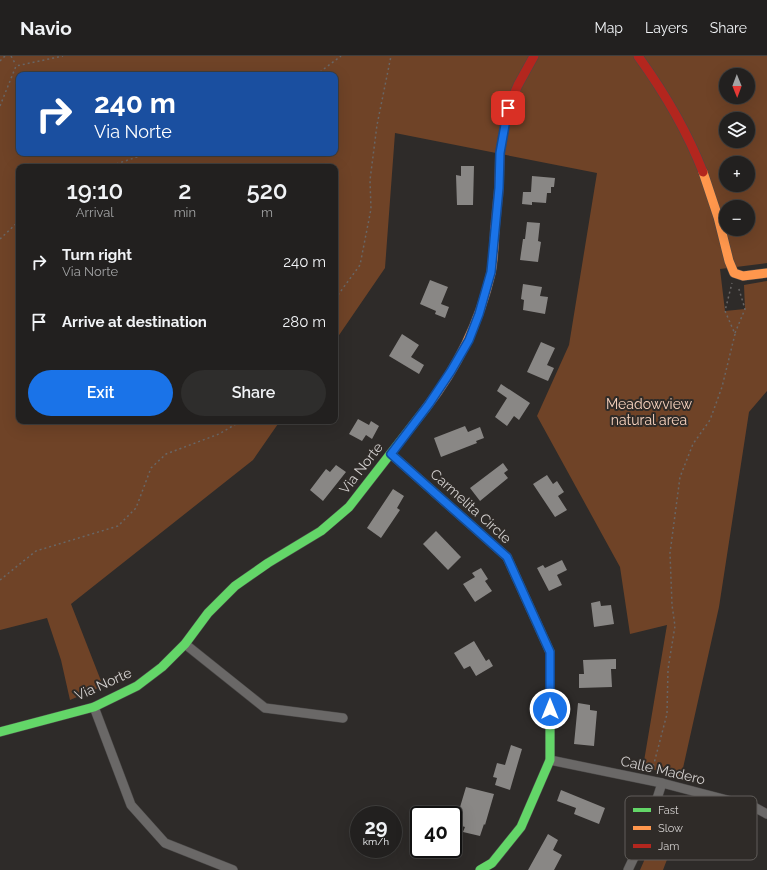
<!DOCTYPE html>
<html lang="en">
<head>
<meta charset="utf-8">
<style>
  body { margin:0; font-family:Raleway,sans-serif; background:#2e2d2c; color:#f1f3f6; height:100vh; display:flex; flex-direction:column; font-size:15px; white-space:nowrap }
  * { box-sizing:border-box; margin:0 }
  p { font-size:13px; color:#a2a3a4 }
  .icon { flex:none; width:22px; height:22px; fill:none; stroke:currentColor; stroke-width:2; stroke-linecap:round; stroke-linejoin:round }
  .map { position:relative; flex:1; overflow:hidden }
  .sheet { position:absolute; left:16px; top:108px; width:322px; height:260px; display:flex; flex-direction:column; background:#22201f; border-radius:8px; box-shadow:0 4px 16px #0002,0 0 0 1px #3f3e3d }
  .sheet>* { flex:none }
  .top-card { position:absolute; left:16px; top:16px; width:322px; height:84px; border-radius:8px; box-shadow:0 4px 16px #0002,0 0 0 1px #3f3e3d; background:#1a4fa0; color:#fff; overflow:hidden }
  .needle { width:26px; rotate:179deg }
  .fabs { position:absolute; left:719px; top:12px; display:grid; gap:8px }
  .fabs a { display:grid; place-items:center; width:36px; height:36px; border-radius:50%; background:#22201f; box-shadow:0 4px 16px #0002,0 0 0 1px #3f3e3d; font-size:20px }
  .speed { position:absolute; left:350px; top:750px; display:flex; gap:8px; font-size:20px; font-weight:700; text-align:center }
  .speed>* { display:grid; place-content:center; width:52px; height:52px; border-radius:50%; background:#22201f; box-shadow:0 4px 16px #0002,0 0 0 1px #3f3e3d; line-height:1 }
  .speed small { font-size:10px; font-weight:400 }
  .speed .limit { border:2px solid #111; border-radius:6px; background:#fff; color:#111 }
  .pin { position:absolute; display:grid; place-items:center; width:34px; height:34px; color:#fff; margin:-17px; border-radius:8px; box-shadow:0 2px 6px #0006 }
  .me { position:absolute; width:44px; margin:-22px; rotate:0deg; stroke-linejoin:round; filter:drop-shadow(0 0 3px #0008) }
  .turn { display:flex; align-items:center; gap:14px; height:84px; padding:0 12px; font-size:18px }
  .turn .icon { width:52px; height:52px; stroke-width:2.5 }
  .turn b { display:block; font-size:28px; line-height:34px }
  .eta { display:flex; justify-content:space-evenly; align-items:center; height:68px; text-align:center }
  .eta b { font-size:24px; font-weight:600; line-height:28px }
  .primary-button { display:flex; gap:8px; margin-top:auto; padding:8px 12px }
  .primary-button a { flex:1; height:46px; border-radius:24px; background:#1a73e8; color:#fff; font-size:16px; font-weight:600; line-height:46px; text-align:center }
  .primary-button a+a { background:#2e2d2c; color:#f1f3f6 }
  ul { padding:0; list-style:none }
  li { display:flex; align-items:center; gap:12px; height:60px; padding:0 12px }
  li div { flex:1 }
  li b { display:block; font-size:15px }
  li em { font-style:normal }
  header { display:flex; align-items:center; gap:24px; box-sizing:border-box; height:56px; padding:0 20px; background:#22201f; border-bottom:1px solid #3f3e3d }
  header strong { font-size:19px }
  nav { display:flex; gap:22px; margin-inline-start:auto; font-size:14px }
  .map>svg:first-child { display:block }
  .green { fill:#6f4327; fill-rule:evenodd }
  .building { fill:#898785 }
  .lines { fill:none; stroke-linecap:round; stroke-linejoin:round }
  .street-casing { stroke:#4b4948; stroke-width:10 }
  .fast-casing { stroke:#4b4948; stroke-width:10 }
  .slow-casing { stroke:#4b4948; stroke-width:10 }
  .jam-casing { stroke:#4b4948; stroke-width:10 }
  .path { stroke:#696665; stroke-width:1.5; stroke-dasharray:2 3; stroke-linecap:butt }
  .street { stroke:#6a6867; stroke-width:9 }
  .fast { stroke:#63d668; stroke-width:9 }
  .slow { stroke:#ff974d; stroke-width:9 }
  .jam { stroke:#b3261e; stroke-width:9 }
  .route-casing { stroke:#114b97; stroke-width:10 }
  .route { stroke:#1a73e8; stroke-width:7 }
  .labels { text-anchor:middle; stroke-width:4; stroke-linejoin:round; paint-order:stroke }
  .park-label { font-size:14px; fill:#f9d4bf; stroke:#2f2b28 }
  .street-label { font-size:14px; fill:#d3d0cf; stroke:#2f2b28 }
  .key { fill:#2f2b28; stroke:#605d5a; stroke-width:1 }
  .key-label { font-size:11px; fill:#d3d0cf }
</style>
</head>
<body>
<header>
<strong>Navio</strong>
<nav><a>Map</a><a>Layers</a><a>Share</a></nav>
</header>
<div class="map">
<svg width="767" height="814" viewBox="0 0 767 814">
  <rect width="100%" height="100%" fill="#2e2b29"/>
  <g class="green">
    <path d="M0,0H767V207L720,213L725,255L745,253L744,229L767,225V335L749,356L719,551L681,721L643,711L667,569L630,578L620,511L537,360L569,289L597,117L395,77L385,212L335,285V111H19V365H280L253,404L71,548L103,630L70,644L61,604L47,562L0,574ZM19,19H335V97H19ZM726,19H748V41H726ZM726,63H748V85H726ZM726,107H748V129H726ZM726,151H748V173H726Z"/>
    <polygon points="674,744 689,746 663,814 640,814 651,789 664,750 669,745"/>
  </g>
  <g class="building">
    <polygon points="461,110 474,110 473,149 457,149 456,119 461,120"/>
    <polygon points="532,120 555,122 554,131 551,131 551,137 547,137 546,147 532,146 532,149 522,148 523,136 531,136"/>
    <polygon points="527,166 540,167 538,185 541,186 538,206 520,204 523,183 525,183"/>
    <polygon points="430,224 448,231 441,248 449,251 445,262 435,258 436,255 420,248"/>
    <polygon points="523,228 542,231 540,240 548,241 545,258 523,254 524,244 521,243"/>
    <polygon points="402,278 419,289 411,301 424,309 419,318 389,300"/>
    <polygon points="541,286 555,292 547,309 554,312 548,325 527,316"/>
    <polygon points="501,328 530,347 519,364 514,360 507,370 495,361 507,342 497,335"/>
    <polygon points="358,363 369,369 371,365 379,370 372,383 366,379 362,385 349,378"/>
    <polygon points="465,370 468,376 480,371 484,382 476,385 477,387 441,401 434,382"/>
    <polygon points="503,407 508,414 504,417 508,422 480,445 470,432"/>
    <polygon points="336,409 346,416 323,445 310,434 326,413 330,416"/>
    <polygon points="547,419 553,428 557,425 564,436 558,440 567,454 555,461 533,428"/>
    <polygon points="393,433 404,440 397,452 400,454 381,482 367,472"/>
    <polygon points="436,475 461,501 448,514 423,488"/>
    <polygon points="562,504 567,514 557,519 562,529 549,535 537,512 543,509 545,512"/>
    <polygon points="481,512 488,523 485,525 492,535 475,546 463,528 475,521 472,517"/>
    <polygon points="600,545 601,550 611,549 614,568 594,571 591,547"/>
    <polygon points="474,585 486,605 489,603 493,610 476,620 470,610 464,613 454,597"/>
    <polygon points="616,603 616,613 611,613 612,631 579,632 579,618 584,618 583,604"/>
    <polygon points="578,647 590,649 590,654 597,655 594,690 574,688"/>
    <polygon points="511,689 522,693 510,734 495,729 497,722 493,721 497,707 505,709"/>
    <polygon points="466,731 494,738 485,769 484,768 480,780 463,776 465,771 455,768"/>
    <polygon points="561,734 605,752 599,768 574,758 576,752 557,745"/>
    <polygon points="548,778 558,784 553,794 562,799 554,814 528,814"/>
  </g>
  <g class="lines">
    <defs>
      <g id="street">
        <polyline points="185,588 265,652 343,662"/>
        <polyline points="94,651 131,749 165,787 233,814"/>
        <polyline points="550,704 662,727 754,751 767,758"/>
        <polyline points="628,814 647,774 662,727"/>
      </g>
      <g id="fast">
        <polyline points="391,398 507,501 550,596 550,704 521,771 492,807 480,814"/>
        <polyline points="0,676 94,651 137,630 162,611 185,588 208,557 235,530 268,507 321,475 349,451 426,352"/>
      </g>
      <g id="slow">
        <polyline points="703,116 718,161 729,205 734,217 743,220 767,217"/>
        <path d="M426,352C457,312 479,268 491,217C494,202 494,186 495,171"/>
      </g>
      <g id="jam">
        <path d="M638,0C664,36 687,75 703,116"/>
        <polyline points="495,171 499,132 500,97 508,52 518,29 534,0"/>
      </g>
    </defs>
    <use href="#street" class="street-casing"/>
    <use href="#fast" class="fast-casing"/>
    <use href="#slow" class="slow-casing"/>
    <use href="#jam" class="jam-casing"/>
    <g class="path">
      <polyline points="11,0 16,9"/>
      <polyline points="0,5 5,0"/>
      <polyline points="316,19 341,0"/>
      <polyline points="0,50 16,10 63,0"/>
      <polyline points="107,111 149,97"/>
      <polyline points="0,183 19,165"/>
      <polyline points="335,243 360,209 371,153 370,124 377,69 391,0"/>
      <polyline points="735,277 745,253 738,230"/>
      <polyline points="0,524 36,495 118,470 136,452 151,412 166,398 219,378 241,365"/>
      <polyline points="652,715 667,658 668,613 675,570 672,549 670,497 680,421 693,388 710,364 722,331 735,278 725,255 732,227"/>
    </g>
    <use href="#street" class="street"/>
    <use href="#fast" class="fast"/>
    <use href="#slow" class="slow"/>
    <use href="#jam" class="jam"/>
  </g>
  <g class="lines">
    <defs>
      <polyline id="route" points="508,52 500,97 499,132 491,216 479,258 469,284 451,315 429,348 391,398 507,501 550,596 550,653"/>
    </defs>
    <use href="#route" class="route-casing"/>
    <use href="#route" class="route"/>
  </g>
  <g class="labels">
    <g class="park-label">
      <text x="649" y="353">Meadowview<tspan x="649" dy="16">natural area</tspan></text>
    </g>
    <g class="street-label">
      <text transform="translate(361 412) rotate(-52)" y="5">Via Norte</text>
      <text transform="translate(471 450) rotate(42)" y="5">Carmelita Circle</text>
      <text transform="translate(103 628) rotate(-24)" y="5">Via Norte</text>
      <text transform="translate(663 714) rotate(13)" y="5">Calle Madero</text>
    </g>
  </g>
  <rect x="625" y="740" width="132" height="64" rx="6" class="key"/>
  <rect x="633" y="752" width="18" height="4" fill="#63d668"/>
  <rect x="633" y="770" width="18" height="4" fill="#ff974d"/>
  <rect x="633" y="788" width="18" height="4" fill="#b3261e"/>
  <g class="key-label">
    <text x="658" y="758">Fast</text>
    <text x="658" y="776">Slow</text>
    <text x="658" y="794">Jam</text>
  </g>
</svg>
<div class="fabs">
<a><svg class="needle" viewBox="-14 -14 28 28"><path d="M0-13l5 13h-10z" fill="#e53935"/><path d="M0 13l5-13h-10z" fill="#a2a3a4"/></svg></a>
<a><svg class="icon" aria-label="layers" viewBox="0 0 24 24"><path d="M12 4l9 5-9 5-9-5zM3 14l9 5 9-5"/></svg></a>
<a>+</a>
<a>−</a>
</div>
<div class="speed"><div>29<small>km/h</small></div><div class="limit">40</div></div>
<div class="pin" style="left:508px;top:52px;background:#d93025"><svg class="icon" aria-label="arrive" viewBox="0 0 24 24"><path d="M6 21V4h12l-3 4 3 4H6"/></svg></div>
<svg class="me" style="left:550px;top:653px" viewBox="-20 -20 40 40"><circle r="17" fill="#1a73e8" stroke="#fff" stroke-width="3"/><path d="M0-11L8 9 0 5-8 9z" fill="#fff"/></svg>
<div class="top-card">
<div class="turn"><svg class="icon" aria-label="right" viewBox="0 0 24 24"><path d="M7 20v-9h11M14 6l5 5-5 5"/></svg><div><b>240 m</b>Via Norte</div></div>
</div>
<section class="sheet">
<div class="eta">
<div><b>19:10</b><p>Arrival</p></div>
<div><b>2</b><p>min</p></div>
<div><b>520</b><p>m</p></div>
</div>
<ul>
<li><svg class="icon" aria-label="right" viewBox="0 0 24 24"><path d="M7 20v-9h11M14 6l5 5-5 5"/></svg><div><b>Turn right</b><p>Via Norte</p></div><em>240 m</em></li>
<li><svg class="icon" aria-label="arrive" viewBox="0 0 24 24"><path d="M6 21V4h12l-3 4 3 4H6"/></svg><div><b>Arrive at destination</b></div><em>280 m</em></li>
</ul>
<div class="primary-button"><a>Exit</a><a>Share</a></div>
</section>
</div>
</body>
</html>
